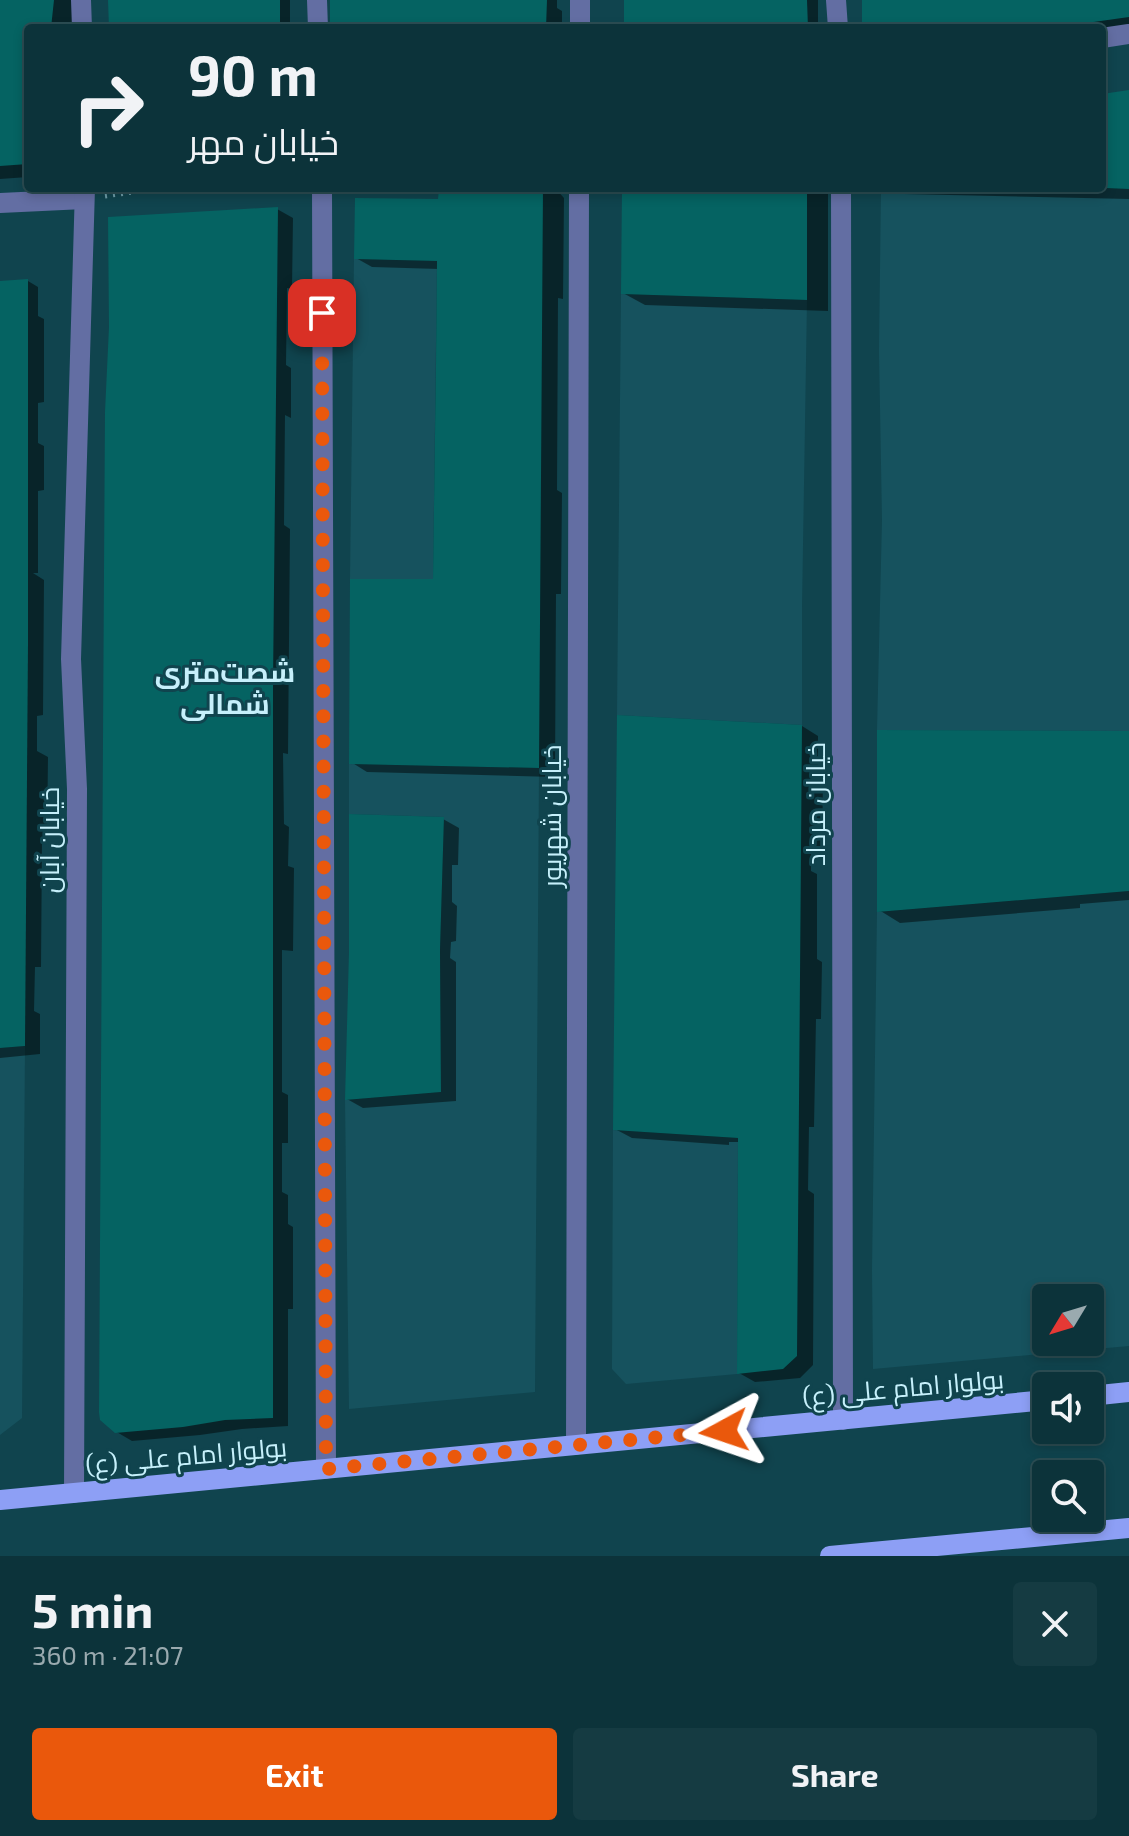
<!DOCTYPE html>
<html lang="en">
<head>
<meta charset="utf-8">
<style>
  body { margin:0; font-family:"Exo 2",Cairo,sans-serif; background:#153b42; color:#f1f3f6; height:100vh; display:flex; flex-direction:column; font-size:30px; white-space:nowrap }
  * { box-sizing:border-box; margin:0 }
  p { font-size:26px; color:#9aaaaf }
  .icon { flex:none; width:44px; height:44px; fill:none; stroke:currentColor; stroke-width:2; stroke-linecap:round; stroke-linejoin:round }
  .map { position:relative; height:1556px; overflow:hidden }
  .sheet { display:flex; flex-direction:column; background:#0c333a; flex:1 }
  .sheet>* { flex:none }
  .guide { position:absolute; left:24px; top:24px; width:1082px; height:168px; border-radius:8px; box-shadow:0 4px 12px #0003,0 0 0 2px #2c4e54; background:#0c333a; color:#f1f3f6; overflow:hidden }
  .needle { width:52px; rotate:232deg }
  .controls { position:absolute; left:1032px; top:1284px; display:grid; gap:16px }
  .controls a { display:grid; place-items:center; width:72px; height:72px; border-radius:8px; background:#0c333a; box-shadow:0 4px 12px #0003,0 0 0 2px #2c4e54; font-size:40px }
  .pin { position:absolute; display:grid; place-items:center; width:68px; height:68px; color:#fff; margin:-34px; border-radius:16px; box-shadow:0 4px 12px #0006 }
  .me { position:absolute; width:88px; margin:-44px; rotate:265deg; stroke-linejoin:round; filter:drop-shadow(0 0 6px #0008) }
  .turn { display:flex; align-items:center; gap:28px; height:168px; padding:0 32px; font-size:36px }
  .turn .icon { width:104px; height:104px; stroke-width:2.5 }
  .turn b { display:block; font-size:56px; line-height:68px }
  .round { display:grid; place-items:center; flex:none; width:84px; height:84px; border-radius:8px; background:#153b42 }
  .summary { display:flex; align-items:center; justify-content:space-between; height:136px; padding:0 32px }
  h1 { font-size:48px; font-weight:700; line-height:60px }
  .action { display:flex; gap:16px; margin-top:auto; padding:16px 32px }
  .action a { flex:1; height:92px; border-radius:8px; background:#ea580c; color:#fff; font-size:32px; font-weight:700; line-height:92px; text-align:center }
  .action a+a { background:#153b42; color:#f1f3f6 }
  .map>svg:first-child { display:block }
  .built { fill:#16525e; fill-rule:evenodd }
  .shadow { fill:#0007 }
  .building { fill:#056362 }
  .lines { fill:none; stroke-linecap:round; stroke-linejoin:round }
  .path { stroke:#6f9ea9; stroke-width:5; stroke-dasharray:2 6; stroke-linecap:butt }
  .minor { stroke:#636ea3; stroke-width:20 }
  .primary { stroke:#8d9ff5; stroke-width:20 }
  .route { stroke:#ea580c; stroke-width:14; stroke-dasharray:0 25.2 }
  .labels { text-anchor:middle; stroke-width:6; stroke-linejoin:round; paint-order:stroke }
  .street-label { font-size:26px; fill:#c6f0fb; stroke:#10444e }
  .neighbourhood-label { font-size:28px; font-weight:bold; fill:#c6f0fb; stroke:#10444e }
</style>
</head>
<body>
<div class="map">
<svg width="1129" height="1556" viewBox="0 0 1129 1556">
  <rect width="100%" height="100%" fill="#10444e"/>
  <g class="built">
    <polygon points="881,188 1129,189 1129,731 877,730 882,520 879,351"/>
    <polygon points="354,259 437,261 433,579 350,579"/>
    <polygon points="621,294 807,300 802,607 802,725 617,715"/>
    <polygon points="349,764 539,768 535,1392 349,1409 345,1100 441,1092 440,950 444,817 349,814"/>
    <path d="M1129,891V1346L873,1369L872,1270L877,912ZM1046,1298H1090V1342H1046Z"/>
    <polygon points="25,1046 22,1418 0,1435 0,1048"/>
    <polygon points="613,1130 738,1138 737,1374 626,1384 612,1369"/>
  </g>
  <g class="shadow">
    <polygon points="0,0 76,0 73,28 28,28 28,177 0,179"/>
    <polygon points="110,0 290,0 290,28 111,28"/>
    <polygon points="332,0 557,0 557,8 562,11 562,28 332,28"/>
    <rect x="626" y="0" width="192" height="28"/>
    <polygon points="864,0 1129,0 1129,32 1102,28 864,28"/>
    <polygon points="1129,92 1129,199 904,194 893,188 1102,188 1102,96"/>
    <polygon points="441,188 555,188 564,198 563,299 558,298 557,490 562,493 561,594 556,594 555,777 367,772 351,762 435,581 439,269 372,267 356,258 440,201"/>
    <polygon points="624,188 828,188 828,311 645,305 623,293"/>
    <polygon points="277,209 293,218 292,289 287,288 286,365 291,368 291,418 285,415 284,525 290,529 288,754 283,753 284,824 289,827 288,866 294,868 293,951 282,950 282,1092 288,1095 288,1143 282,1143 282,1192 288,1195 288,1224 293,1227 293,1309 288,1309 288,1426 242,1429 200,1435 132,1441 115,1431"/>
    <polygon points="28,281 38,287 38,316 44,319 44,402 38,403 38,443 44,446 44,490 38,491 38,573 33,573 44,580 43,715 37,716 37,751 48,757 47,841 42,842 41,967 35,967 34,1011 40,1014 40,1054 0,1058 0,283"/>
    <polygon points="802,726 818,736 818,778 823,781 822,848 811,848 811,871 817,874 817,959 822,962 821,1019 816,1019 814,1127 809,1127 808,1190 814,1194 813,1365 800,1378 755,1382 739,1373 740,1142 729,1142 729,1145 632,1138 615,1129"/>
    <polygon points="1129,733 1129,900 1080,904 1080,908 900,923 879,910"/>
    <polygon points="443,819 459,828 458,865 452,865 452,902 457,906 456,941 451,942 450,958 456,962 456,1101 363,1108 347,1099"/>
  </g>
  <g class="building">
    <polygon points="0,0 54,0 51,28 28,28 28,164 0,166"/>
    <polygon points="108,0 280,0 280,28 109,28"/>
    <polygon points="330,0 547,0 546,28 330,28"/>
    <polygon points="624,0 807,0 808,28 624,28"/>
    <polygon points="862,0 1129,0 1129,17 1051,28 862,28"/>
    <polygon points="1129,90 1129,189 1102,188 1102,94"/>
    <polygon points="439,188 543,188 539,768 349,764 350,579 433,579 436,364 437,261 354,259 355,198 438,199"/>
    <polygon points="622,188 807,188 807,300 621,294"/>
    <polygon points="278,207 273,684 273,1418 225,1420 183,1427 115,1433 100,1420 99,1412 104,571 105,412 109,327 108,217"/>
    <polygon points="28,279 28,642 25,1046 0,1048 0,281"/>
    <polygon points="617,715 802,725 797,1356 783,1369 737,1374 738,1138 613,1130"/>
    <polygon points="877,730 1129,731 1129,891 877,912"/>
    <polygon points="349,814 444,817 440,950 441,1092 345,1100 349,952"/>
  </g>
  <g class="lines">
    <polyline class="path" points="105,196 161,188"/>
    <g class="minor">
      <polyline points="81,0 82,28"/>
      <polyline points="317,0 318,28"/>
      <polyline points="836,0 838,28"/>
      <polyline points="580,28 580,0"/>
      <polyline points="1102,38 1129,34"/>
      <polyline points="322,188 326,1469"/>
      <polyline points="841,188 843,1420"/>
      <polyline points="0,203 84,199"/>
      <polyline points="576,1445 579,188"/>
      <polyline points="74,1493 77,789 71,659 85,188"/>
    </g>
    <g class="primary">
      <polyline points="1090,1396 1129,1392"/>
      <polyline points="0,1500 1046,1400"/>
      <polyline points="830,1556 1129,1528"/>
    </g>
  </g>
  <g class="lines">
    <polyline class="route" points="322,313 326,1469 724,1431"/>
  </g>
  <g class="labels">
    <g class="street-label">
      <text transform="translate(816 804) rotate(-90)" y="9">خیابان مرداد</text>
      <text transform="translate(552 816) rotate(-90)" y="9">خیابان شهریور</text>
      <text transform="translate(50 840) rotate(-90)" y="9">خیابان آبان</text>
      <text transform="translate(903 1388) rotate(-5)" y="9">بولوار امام علی (ع)</text>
      <text transform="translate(186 1456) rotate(-5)" y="9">بولوار امام علی (ع)</text>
    </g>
    <g class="neighbourhood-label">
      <text x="225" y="682">شصت‌متری<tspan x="225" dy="32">شمالی</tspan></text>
    </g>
  </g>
</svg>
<div class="controls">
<a><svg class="needle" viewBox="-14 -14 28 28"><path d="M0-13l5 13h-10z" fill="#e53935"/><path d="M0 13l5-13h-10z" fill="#9aaaaf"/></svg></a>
<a><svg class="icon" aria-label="sound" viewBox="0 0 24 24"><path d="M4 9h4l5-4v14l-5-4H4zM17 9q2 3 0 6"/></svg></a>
<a><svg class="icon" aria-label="search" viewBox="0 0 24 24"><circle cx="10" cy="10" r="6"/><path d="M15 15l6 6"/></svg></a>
</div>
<div class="pin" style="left:322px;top:313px;background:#d93025"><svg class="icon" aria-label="arrive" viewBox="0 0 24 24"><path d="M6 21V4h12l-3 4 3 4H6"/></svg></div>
<svg class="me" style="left:724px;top:1431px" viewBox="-20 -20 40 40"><path d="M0-17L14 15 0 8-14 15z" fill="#ea580c" stroke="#fff" stroke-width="4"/></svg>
<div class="guide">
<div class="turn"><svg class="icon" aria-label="right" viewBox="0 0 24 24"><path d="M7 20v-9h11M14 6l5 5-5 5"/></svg><div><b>90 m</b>خیابان مهر</div></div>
</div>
</div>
<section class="sheet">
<div class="summary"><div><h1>5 min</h1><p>360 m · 21:07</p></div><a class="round"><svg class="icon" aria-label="close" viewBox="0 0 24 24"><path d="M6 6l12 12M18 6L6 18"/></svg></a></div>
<div class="action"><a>Exit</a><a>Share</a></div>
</section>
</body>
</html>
